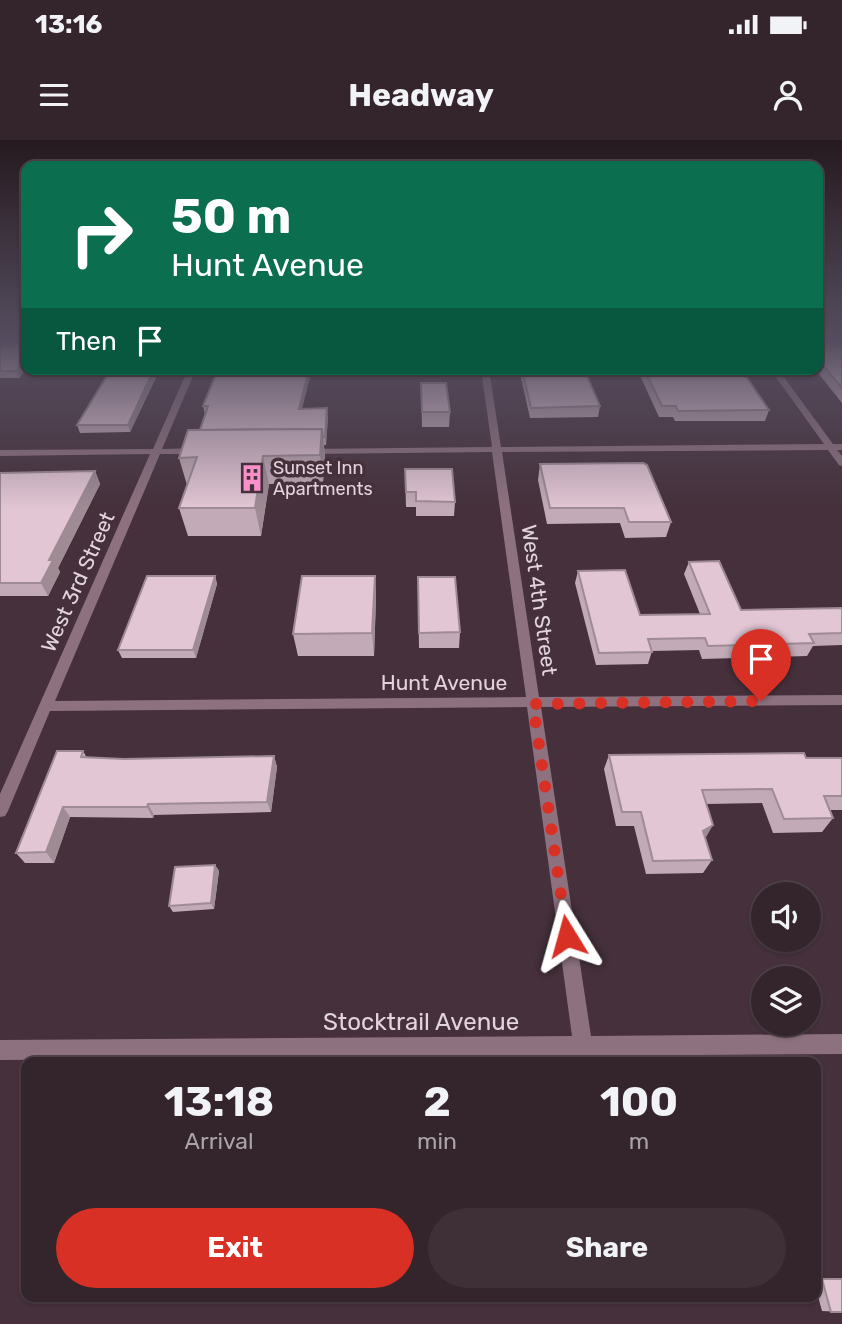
<!DOCTYPE html>
<html lang="en">
<head>
<meta charset="utf-8">
<style>
  body { margin:0; font-family:Rubik,sans-serif; background:#3f3038; color:#f1f3f6; height:100vh; display:flex; flex-direction:column; font-size:26px; white-space:nowrap }
  * { box-sizing:border-box; margin:0 }
  p { font-size:23px; color:#a9a4a9 }
  .icon { flex:none; width:38px; height:38px; fill:none; stroke:currentColor; stroke-width:2; stroke-linecap:round; stroke-linejoin:round }
  .map { position:relative; flex:1; overflow:hidden }
  .panel { position:absolute; left:21px; top:917px; width:800px; height:245px; display:flex; flex-direction:column; background:#34242c; border-radius:14px; box-shadow:0 2px 5px #0004,0 0 0 2px #4e4148 }
  .panel>* { flex:none }
  .guide { position:absolute; left:21px; top:21px; width:802px; height:214px; border-radius:14px; box-shadow:0 2px 5px #0004,0 0 0 2px #4e4148; background:#0b6e4f; color:#fff; overflow:hidden }
  .tools { position:absolute; left:751px; top:742px; display:grid; gap:14px }
  .tools a { display:grid; place-items:center; width:70px; height:70px; border-radius:50%; background:#34242c; box-shadow:0 2px 5px #0004,0 0 0 2px #4e4148; font-size:35px }
  .pin { position:absolute; display:grid; place-items:center; width:60px; height:60px; color:#fff; margin:-72px -30px; border-radius:50% 50% 50% 0; rotate:-45deg; box-shadow:0 0 7px #0007 }
  .pin .icon { rotate:45deg }
  .me { position:absolute; width:77px; margin:-38px; rotate:352deg; stroke-linejoin:round; filter:drop-shadow(0 0 5px #0008) }
  .turn { display:flex; align-items:center; gap:24px; height:147px; padding:0 35px; font-size:32px }
  .turn .icon { width:91px; height:91px; stroke-width:2.5 }
  .turn b { display:block; font-size:49px; line-height:60px }
  .then { display:flex; align-items:center; height:66px; padding:0 35px; background:#0003; gap:14px; font-size:26px }
  .eta { display:flex; justify-content:space-evenly; align-items:center; height:119px; text-align:center }
  .eta b { font-size:42px; font-weight:700; line-height:49px }
  .button { display:flex; gap:14px; margin-top:auto; padding:14px 35px }
  .button a { flex:1; height:80px; border-radius:42px; background:#d93025; color:#fff; font-size:28px; font-weight:700; line-height:80px; text-align:center }
  .button a+a { background:#3f3038; color:#f1f3f6 }
  .status { display:flex; justify-content:space-between; align-items:center; height:49px; padding:0 35px; background:#34242c; direction:ltr }
  .status svg { height:19px; fill:currentColor }
  header { display:flex; justify-content:space-between; align-items:center; height:91px; padding:0 35px; background:#34242c; font-size:32px; font-weight:700 }
  .map>svg:first-child { display:block }
  .lines { fill:none; stroke-linecap:round; stroke-linejoin:round }
  .street { fill:#8d717f; fill-rule:evenodd }
  .wall { fill:#c2aab6 }
  .shaded-wall { fill:#9e8b94 }
  .building { fill:#e2c6d4; stroke:#9e8b94; stroke-width:2 }
  .route { stroke:#d93025; stroke-width:12; stroke-dasharray:0 21.6 }
  .labels { text-anchor:middle; stroke-width:7; stroke-linejoin:round; paint-order:stroke }
  .far-poi-label { font-size:18px; fill:#e3d4db; stroke:#45303b; text-anchor:start }
  .street-label { font-size:21px; fill:#e3d4db; stroke:#45303b }
  .near-street-label { font-size:24px; fill:#e3d4db; stroke:#45303b }
</style>
</head>
<body>
<div class="status"><b>13:16</b><svg viewBox="0 0 49 12"><path d="M0 12V9h3v3zM5 12V6h3v6zM10 12V3h3v9zM15 12V0h3v12zM26 1h20v11H26zM47 4h2v5h-2z"/></svg></div>
<header><svg class="icon" aria-label="menu" viewBox="0 0 24 24"><path d="M4 6h16M4 12h16M4 18h16"/></svg>Headway<svg class="icon" aria-label="person" viewBox="0 0 24 24"><circle cx="12" cy="8" r="4"/><path d="M4 21q1-7 8-7t8 7"/></svg></header>
<div class="map">
<svg width="842" height="1184" viewBox="0 0 842 1184">
  <rect width="100%" height="100%" fill="#45303b"/>
  <g class="lines">
    <polygon class="street" points="188,229 196,229 162,309 200,308 205,311 200,314 160,314 55,561 526,557 492,312 308,314 305,313 305,309 492,307 481,229 489,229 501,307 824,304 770,229 778,229 833,304 842,304 842,310 837,310 842,316 842,326 839,325 828,310 502,312 539,557 842,555 842,565 541,567 591,896 842,894 842,914 0,920 0,900 572,896 527,567 50,571 8,671 5,676 0,677 0,654 150,314 0,316 0,310 153,309"/>
  </g>
  <g class="wall">
    <polygon points="0,204 26,204 26,229 19,238 0,238"/>
    <polygon points="817,204 842,204 842,263 815,229 817,229"/>
    <polygon points="111,229 160,229 130,292 80,293 77,285"/>
    <polygon points="519,229 584,229 600,266 598,277 530,278"/>
    <polygon points="637,229 741,229 769,270 765,281 675,281 673,277 659,277"/>
    <polygon points="421,243 450,272 449,287 422,287"/>
    <polygon points="203,266 302,268 328,276 326,305 324,305 325,316 323,343 269,344 261,396 188,396 179,368 187,345 179,318 200,290 205,274"/>
    <polygon points="540,324 671,382 666,397 625,398 620,383 547,384 538,340"/>
    <polygon points="405,329 455,362 454,376 416,376 416,367 406,367"/>
    <polygon points="95,331 100,344 58,428 60,432 48,456 0,456 0,333"/>
    <polygon points="689,422 741,470 842,468 842,505 813,506 807,516 702,519 699,510 652,511 648,524 596,525 575,443 578,431 640,475 700,474 684,434"/>
    <polygon points="215,436 217,444 196,518 122,518 118,510"/>
    <polygon points="375,436 376,458 374,516 298,516 293,494"/>
    <polygon points="418,437 460,492 459,508 419,508"/>
    <polygon points="83,611 87,618 124,619 274,616 277,627 271,672 154,675 153,678 70,677 54,723 25,723 16,713"/>
    <polygon points="609,615 806,618 842,618 842,670 830,670 833,678 822,692 773,693 762,663 707,664 705,699 712,720 703,733 646,734 634,686 616,686 604,629"/>
    <polygon points="215,725 219,731 214,769 173,772 169,766"/>
    <polygon points="842,1139 842,1172 822,1171 816,1149 816,1140"/>
  </g>
  <g class="shaded-wall">
    <polygon points="26,218 26,229 19,238 16,231"/>
    <polygon points="154,229 160,229 130,292 128,285"/>
    <polygon points="309,229 312,229 300,277 299,269"/>
    <polygon points="327,268 328,276 326,305 325,297"/>
    <polygon points="322,289 325,316 323,343 320,315"/>
    <polygon points="263,316 269,344 261,396 255,368"/>
    <polygon points="95,331 100,344 58,428 60,432 48,456 41,443 49,420"/>
    <polygon points="215,436 217,444 196,518 193,510"/>
    <polygon points="375,436 376,458 374,516 372,493"/>
    <polygon points="274,616 277,627 271,672 267,662"/>
    <polygon points="148,664 154,675 153,678 147,667"/>
    <polygon points="63,667 70,677 54,723 46,712"/>
    <polygon points="713,685 705,699 703,691"/>
    <polygon points="215,725 219,731 214,769 211,763"/>
  </g>
  <g class="building">
    <polygon points="0,204 26,204 26,218 16,231 0,231"/>
    <polygon points="817,204 842,204 842,248 817,218"/>
    <polygon points="111,229 154,229 128,285 77,285"/>
    <polygon points="218,229 309,229 299,269 327,268 325,297 323,297 322,289 200,290 208,266 203,266"/>
    <polygon points="522,229 584,229 600,266 531,268"/>
    <polygon points="644,229 741,229 769,270 678,271 676,266 662,266"/>
    <polygon points="421,243 446,243 450,272 422,272"/>
    <polygon points="322,289 320,315 263,316 255,368 179,368 197,317 179,318 188,290"/>
    <polygon points="643,323 647,325 671,382 629,382 624,368 550,368 540,324"/>
    <polygon points="405,329 452,329 455,362 416,361 416,352 406,352"/>
    <polygon points="95,331 49,420 53,420 41,443 0,443 0,333"/>
    <polygon points="719,421 741,470 842,468 842,493 809,494 814,503 708,506 705,498 648,499 652,512 599,513 578,431 625,430 640,475 710,474 689,422"/>
    <polygon points="147,436 215,436 193,510 118,510"/>
    <polygon points="302,436 375,436 372,493 293,494"/>
    <polygon points="418,437 455,437 460,492 419,493"/>
    <polygon points="57,611 83,611 81,617 124,619 274,616 267,662 148,664 147,667 63,667 46,712 16,713"/>
    <polygon points="804,613 806,618 842,618 842,656 824,656 833,678 784,679 772,649 702,650 713,685 703,691 712,720 653,721 641,672 622,672 609,615"/>
    <polygon points="215,725 211,763 169,766 175,727"/>
    <polygon points="822,1139 842,1139 842,1172 831,1172"/>
  </g>
  <linearGradient id="sky" x2="0" y2="1"><stop stop-color="#261a20"/><stop offset="0.55" stop-color="#564e60"/><stop offset="1" stop-color="#564e60" stop-opacity="0"/></linearGradient>
  <rect width="842" height="369" fill="url(#sky)"/>
  <g class="lines">
    <polyline class="route" points="567,796 533,564 761,561"/>
  </g>
  <defs>
    <symbol id="building-bare" viewBox="-9 -9 18 18"><path d="M-4-6H4V6H1V3H-1V6H-4ZM-2.5-4.3h1.7v1.8h-1.7ZM.8-4.3h1.7v1.8H.8ZM-2.5-1h1.7V.8h-1.7ZM.8-1h1.7V.8H.8Z" fill="#f990ca" stroke="#45303b" stroke-width="2.5" paint-order="stroke"/></symbol>
  </defs>
  <g fill-rule="evenodd">
    <use href="#building-bare" x="233" y="319" width="38" height="38"/>
  </g>
  <g class="labels">
    <g class="far-poi-label">
      <text x="273" y="334">Sunset Inn<tspan x="273" dy="21">Apartments</tspan></text>
    </g>
    <g class="street-label">
      <text transform="translate(78 442) rotate(-66)" y="7">West 3rd Street</text>
      <text transform="translate(539 460) rotate(82)" y="7">West 4th Street</text>
      <text x="444" y="550">Hunt Avenue</text>
    </g>
    <g class="near-street-label">
      <text x="421" y="890">Stocktrail Avenue</text>
    </g>
  </g>
</svg>
<div class="tools">
<a><svg class="icon" aria-label="sound" viewBox="0 0 24 24"><path d="M4 9h4l5-4v14l-5-4H4zM17 9q2 3 0 6"/></svg></a>
<a><svg class="icon" aria-label="layers" viewBox="0 0 24 24"><path d="M12 4l9 5-9 5-9-5zM3 14l9 5 9-5"/></svg></a>
</div>
<div class="pin" style="left:761px;top:561px;background:#d93025"><svg class="icon" aria-label="arrive" viewBox="0 0 24 24"><path d="M6 21V4h12l-3 4 3 4H6"/></svg></div>
<svg class="me" style="left:567px;top:796px" viewBox="-20 -20 40 40"><path d="M0-17L14 15 0 8-14 15z" fill="#d93025" stroke="#fff" stroke-width="4"/></svg>
<div class="guide">
<div class="turn"><svg class="icon" aria-label="right" viewBox="0 0 24 24"><path d="M7 20v-9h11M14 6l5 5-5 5"/></svg><div><b>50 m</b>Hunt Avenue</div></div>
<div class="then">Then<svg class="icon" aria-label="arrive" viewBox="0 0 24 24"><path d="M6 21V4h12l-3 4 3 4H6"/></svg></div>
</div>
<section class="panel">
<div class="eta">
<div><b>13:18</b><p>Arrival</p></div>
<div><b>2</b><p>min</p></div>
<div><b>100</b><p>m</p></div>
</div>
<div class="button"><a>Exit</a><a>Share</a></div>
</section>
</div>
</body>
</html>
